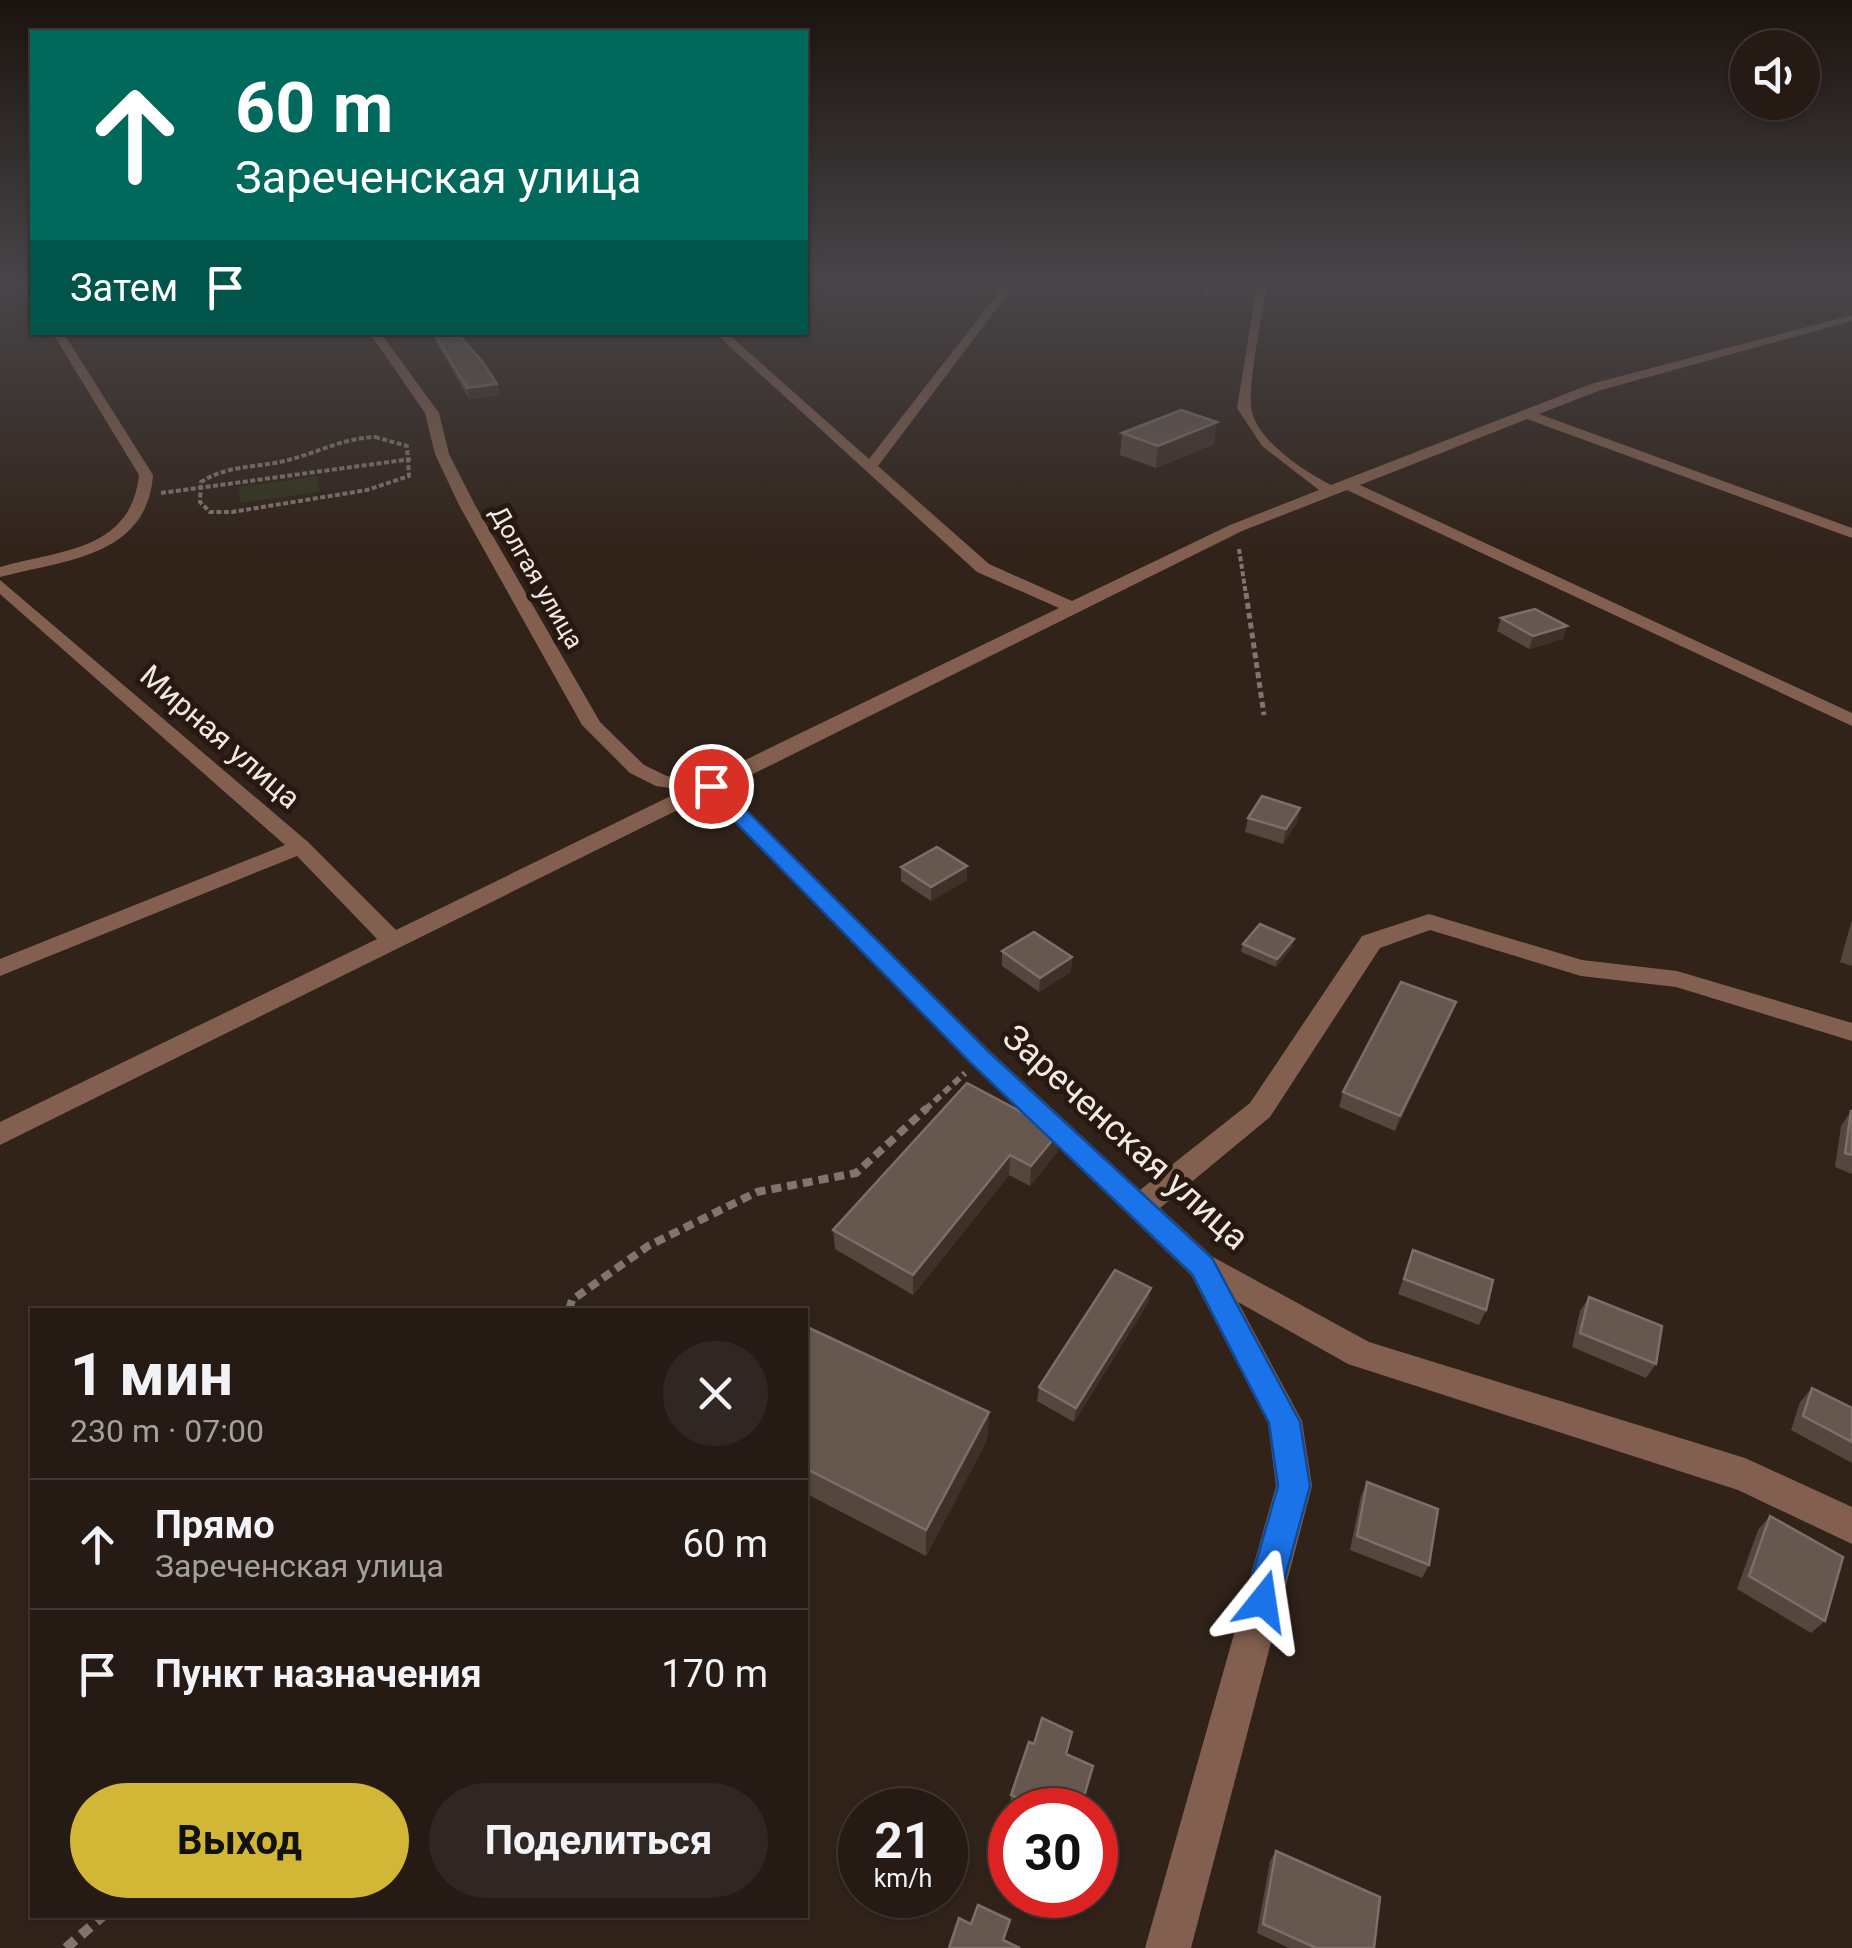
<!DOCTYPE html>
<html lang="ru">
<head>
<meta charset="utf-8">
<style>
  body { margin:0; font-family:Roboto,sans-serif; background:#312722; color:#f1f3f6; height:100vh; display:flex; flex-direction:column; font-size:38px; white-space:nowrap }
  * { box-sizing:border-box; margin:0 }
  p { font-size:32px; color:#a3a1a0 }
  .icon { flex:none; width:55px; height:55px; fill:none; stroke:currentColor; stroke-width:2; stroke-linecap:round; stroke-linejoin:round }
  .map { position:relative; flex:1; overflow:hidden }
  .panel { position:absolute; left:30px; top:1308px; width:778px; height:610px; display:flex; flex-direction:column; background:#251a14; border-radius:0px; box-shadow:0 2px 8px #0004,0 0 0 2px #423834 }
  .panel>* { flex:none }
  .hud { position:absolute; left:30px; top:30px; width:778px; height:305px; border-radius:0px; box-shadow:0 2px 8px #0004,0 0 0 2px #423834; background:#00695c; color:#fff; overflow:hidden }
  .controls { position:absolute; left:1730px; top:30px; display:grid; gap:20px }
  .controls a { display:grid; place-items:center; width:90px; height:90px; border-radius:50%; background:#251a14; box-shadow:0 2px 8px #0004,0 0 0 2px #423834; font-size:50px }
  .speed { position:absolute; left:838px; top:1788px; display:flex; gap:20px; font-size:50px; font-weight:700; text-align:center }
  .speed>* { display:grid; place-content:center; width:130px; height:130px; border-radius:50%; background:#251a14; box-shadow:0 2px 8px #0004,0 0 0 2px #423834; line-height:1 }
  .speed small { font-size:25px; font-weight:400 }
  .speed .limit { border:15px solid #d22; background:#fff; color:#111 }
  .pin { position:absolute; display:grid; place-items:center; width:85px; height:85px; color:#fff; margin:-42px; border:5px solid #fff; border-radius:50%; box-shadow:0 2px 10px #0007 }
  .me { position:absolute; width:110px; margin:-55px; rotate:15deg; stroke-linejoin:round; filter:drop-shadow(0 0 8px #0008) }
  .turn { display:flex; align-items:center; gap:35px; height:210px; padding:0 40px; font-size:45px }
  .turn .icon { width:130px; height:130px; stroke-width:2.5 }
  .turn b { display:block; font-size:70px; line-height:85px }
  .then { display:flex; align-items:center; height:95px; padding:0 40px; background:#0003; gap:20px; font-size:38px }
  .round { display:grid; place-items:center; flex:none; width:105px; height:105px; border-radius:52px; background:#312722 }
  .overview { display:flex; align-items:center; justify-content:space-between; height:170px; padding:0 40px }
  h1 { font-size:60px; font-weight:700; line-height:75px }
  .cta { display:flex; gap:20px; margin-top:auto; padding:20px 40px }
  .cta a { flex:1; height:115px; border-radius:60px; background:#d2b736; color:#111; font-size:40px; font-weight:700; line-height:115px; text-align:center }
  .cta a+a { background:#312722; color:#f1f3f6 }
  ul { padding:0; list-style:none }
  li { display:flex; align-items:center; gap:30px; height:130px; padding:0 40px; border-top:2px solid #423834 }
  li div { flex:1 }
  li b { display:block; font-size:38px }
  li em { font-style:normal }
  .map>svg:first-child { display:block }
  .green { fill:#32341d }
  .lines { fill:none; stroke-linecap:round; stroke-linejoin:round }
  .path-far4 { stroke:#81756d; stroke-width:4; stroke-dasharray:5 2.5; stroke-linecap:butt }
  .path-far3 { stroke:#81756d; stroke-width:5; stroke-dasharray:6 4; stroke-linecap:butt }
  .path-far2 { stroke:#81756d; stroke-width:6; stroke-dasharray:8 5; stroke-linecap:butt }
  .path-far1 { stroke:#81756d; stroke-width:8; stroke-dasharray:10 6; stroke-linecap:butt }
  .path { stroke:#81756d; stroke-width:10; stroke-dasharray:12 8; stroke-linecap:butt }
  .minor { fill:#825f4e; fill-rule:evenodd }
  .wall { fill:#56463e }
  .shaded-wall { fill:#403128 }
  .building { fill:#67584f; stroke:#7d6f67; stroke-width:2.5 }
  .route { fill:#1a73e8; stroke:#114b97; stroke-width:2.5 }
  .labels { text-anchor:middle; stroke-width:10; stroke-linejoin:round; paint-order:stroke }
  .far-street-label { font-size:25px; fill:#f4eae4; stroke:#271911 }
  .street-label { font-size:30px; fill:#f4eae4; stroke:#271911 }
  .near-street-label { font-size:35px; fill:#f4eae4; stroke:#271911 }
</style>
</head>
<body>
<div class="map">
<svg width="1852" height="1948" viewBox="0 0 1852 1948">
  <rect width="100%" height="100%" fill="#31231a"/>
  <polygon class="green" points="317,476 320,492 240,503 239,487"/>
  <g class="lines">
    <g class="path-far4">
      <path d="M375,437L407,446L409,476L367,490L232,512H210L200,502L201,482C227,465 255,468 284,461C315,454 342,438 375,437Z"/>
      <polyline points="161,493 411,459"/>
      <polyline points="1239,549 1246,595"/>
    </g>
    <polyline class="path-far3" points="1246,593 1264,715"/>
    <polyline class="path-far2" points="925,1110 965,1073"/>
    <polyline class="path-far1" points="569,1310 572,1300 648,1246 757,1192 856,1173 927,1108"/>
    <polyline class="path" points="66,1948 104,1915"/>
    <g class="minor">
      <polygon points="17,279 27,279 32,297 28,296"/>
      <path d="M1009,279H1019L878,466L989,564L1072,601L1230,525L1319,490L1262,446L1237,408L1258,279H1268C1264,307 1246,389 1252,412C1260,443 1304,471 1331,485L1591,384L1852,315V321L1601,390L1539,414L1852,528V538L1527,419L1360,485L1852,713V726L1347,490L1242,531L725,788L990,1051L1140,1190L1250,1103L1362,936L1429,914L1582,960L1677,971L1852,1023V1041L1676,987L1581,976L1430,930L1380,948L1270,1117L1160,1208L1213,1257L1369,1342L1745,1458L1852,1507V1544L1738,1490L1348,1364L1238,1302L1302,1421L1312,1486L1191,1948H1145L1276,1486L1268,1423L1191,1275L972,1065L708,795L0,1145V1122L377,939L297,856L0,976V959L285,845L0,594V580L308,842L396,930L683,790L656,786L630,773L582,725L459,505L435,454L425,413L369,332H380L439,413L449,454L475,505L600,722L644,765L667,776L706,779L1059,608L977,572L714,332H726L869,459Z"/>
      <path d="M52,332H63L153,475C147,557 65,560 0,577V567C60,550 131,551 139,475Z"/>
    </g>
  </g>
  <g class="wall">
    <polygon points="430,332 456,332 497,384 499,395 469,399"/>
    <polygon points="1122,433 1214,444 1156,468 1120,455"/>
    <polygon points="1501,618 1567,626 1563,639 1529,649 1497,631"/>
    <polygon points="1300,808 1297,822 1283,844 1245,832 1248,818"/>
    <polygon points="901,867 967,880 931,901 901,881"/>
    <polygon points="1852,920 1852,966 1840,962"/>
    <polygon points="1243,944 1293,946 1276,967 1241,952"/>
    <polygon points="1002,951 1072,957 1071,972 1039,992 1002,966"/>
    <polygon points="1456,1002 1450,1017 1395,1131 1339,1107 1343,1092"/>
    <polygon points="1851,1111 1852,1111 1852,1174 1835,1167 1841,1126"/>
    <polygon points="1059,1132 1057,1152 1030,1186 1009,1175 913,1295 835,1249 833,1230"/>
    <polygon points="1413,1250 1486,1310 1479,1325 1398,1294"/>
    <polygon points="1151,1288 1148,1303 1074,1422 1037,1401 1039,1387"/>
    <polygon points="1589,1297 1656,1364 1646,1378 1572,1347 1580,1311"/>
    <polygon points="805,1326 989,1412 987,1440 926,1556 805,1493"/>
    <polygon points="1812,1388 1852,1408 1852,1463 1791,1430 1800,1402"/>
    <polygon points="1367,1482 1429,1565 1422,1578 1350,1550 1361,1496"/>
    <polygon points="1770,1516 1825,1621 1811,1633 1737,1589 1758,1530"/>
    <polygon points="1072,1732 1067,1754 1081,1810 1020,1810 1010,1806 1011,1795 1034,1744"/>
    <polygon points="1276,1851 1374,1948 1289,1948 1257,1933 1270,1861"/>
  </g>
  <g class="shaded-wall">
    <polygon points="1221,279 1228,279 1204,304 1205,295"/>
    <polygon points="497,384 499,395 469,399 467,388"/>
    <polygon points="1217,422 1214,444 1156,468 1158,446"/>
    <polygon points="1567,626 1563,639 1529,649 1533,636"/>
    <polygon points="1300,808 1297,822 1283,844 1286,829"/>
    <polygon points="967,866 967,880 931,901 931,887"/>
    <polygon points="1294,939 1293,946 1276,967 1277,959"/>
    <polygon points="1072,957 1071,972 1039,992 1040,978"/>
    <polygon points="1456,1002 1450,1017 1395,1131 1400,1116"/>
    <polygon points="1059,1132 1057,1152 1030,1186 1031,1166"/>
    <polygon points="1010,1155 1009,1175 913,1295 913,1275"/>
    <polygon points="1151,1288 1148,1303 1074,1422 1076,1408"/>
    <polygon points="989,1412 987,1440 926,1556 926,1530"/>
  </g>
  <g class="building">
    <polygon points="1207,279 1221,279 1205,295"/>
    <polygon points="433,332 456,332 482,361 497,384 467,388"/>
    <polygon points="1181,410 1217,422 1158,446 1122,433"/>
    <polygon points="1535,609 1567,626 1533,636 1501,618"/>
    <polygon points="1262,796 1300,808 1286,829 1248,818"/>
    <polygon points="937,847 967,866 931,887 901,867"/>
    <polygon points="1260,924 1294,939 1277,959 1243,944"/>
    <polygon points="1034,932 1072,957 1040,978 1002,951"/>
    <polygon points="1401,982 1456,1002 1400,1116 1343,1092"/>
    <polygon points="967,1083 1059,1132 1031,1166 1010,1155 913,1275 833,1230"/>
    <polygon points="1851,1111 1852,1111 1852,1155 1845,1153"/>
    <polygon points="1413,1250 1493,1280 1486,1310 1404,1279"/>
    <polygon points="1115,1270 1151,1288 1076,1408 1039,1387"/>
    <polygon points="1589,1297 1662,1326 1656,1364 1580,1333"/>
    <polygon points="805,1326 989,1412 926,1530 805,1468"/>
    <polygon points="1812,1388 1852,1408 1852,1442 1803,1416"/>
    <polygon points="1367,1482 1438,1509 1429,1565 1357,1536"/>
    <polygon points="1770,1516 1843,1557 1825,1621 1749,1576"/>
    <polygon points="1042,1718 1072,1732 1066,1754 1093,1766 1080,1810 1046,1810 1011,1795 1029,1742 1034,1744"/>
    <polygon points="1276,1851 1380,1897 1374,1948 1316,1948 1263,1924"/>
    <polygon points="978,1905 1010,1920 1003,1940 1020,1948 949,1948 959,1918 971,1924"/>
  </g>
  <linearGradient id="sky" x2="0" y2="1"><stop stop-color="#1b130e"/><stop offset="0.51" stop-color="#484549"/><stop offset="1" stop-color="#484549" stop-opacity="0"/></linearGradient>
  <rect width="1852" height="551" fill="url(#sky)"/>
  <polygon class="route" points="704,782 718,782 989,1052 1212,1258 1300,1422 1310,1486 1275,1614 1263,1619 1250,1614 1245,1601 1278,1486 1269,1423 1192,1274 972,1064 704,790"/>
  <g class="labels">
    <g class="far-street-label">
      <text transform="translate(537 577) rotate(60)" y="9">Долгая улица</text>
    </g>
    <g class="street-label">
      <text transform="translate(220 737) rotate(41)" y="10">Мирная улица</text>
    </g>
    <g class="near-street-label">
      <text transform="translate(1126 1137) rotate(42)" y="12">Зареченская улица</text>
    </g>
  </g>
</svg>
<div class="controls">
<a><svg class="icon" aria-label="sound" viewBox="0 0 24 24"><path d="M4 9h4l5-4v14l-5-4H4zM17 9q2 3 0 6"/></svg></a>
</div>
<div class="speed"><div>21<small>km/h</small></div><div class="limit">30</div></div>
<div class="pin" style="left:711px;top:786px;background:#d93025"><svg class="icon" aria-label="arrive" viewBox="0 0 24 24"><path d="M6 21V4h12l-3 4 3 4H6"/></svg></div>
<svg class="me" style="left:1263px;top:1601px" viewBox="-20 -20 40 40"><path d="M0-17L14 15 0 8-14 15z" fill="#1a73e8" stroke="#fff" stroke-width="4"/></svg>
<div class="hud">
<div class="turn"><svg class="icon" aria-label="ahead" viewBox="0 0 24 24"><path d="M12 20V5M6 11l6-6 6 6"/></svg><div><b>60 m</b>Зареченская улица</div></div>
<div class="then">Затем<svg class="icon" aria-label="arrive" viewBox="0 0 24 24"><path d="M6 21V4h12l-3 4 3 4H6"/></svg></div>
</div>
<section class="panel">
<div class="overview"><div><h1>1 мин</h1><p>230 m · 07:00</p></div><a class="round"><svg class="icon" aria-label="close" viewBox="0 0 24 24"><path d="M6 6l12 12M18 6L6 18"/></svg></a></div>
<ul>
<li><svg class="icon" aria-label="ahead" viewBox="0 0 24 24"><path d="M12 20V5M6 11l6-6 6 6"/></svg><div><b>Прямо</b><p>Зареченская улица</p></div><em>60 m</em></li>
<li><svg class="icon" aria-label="arrive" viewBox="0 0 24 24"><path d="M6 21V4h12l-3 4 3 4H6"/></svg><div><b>Пункт назначения</b></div><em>170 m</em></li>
</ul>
<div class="cta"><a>Выход</a><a>Поделиться</a></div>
</section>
</div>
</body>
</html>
